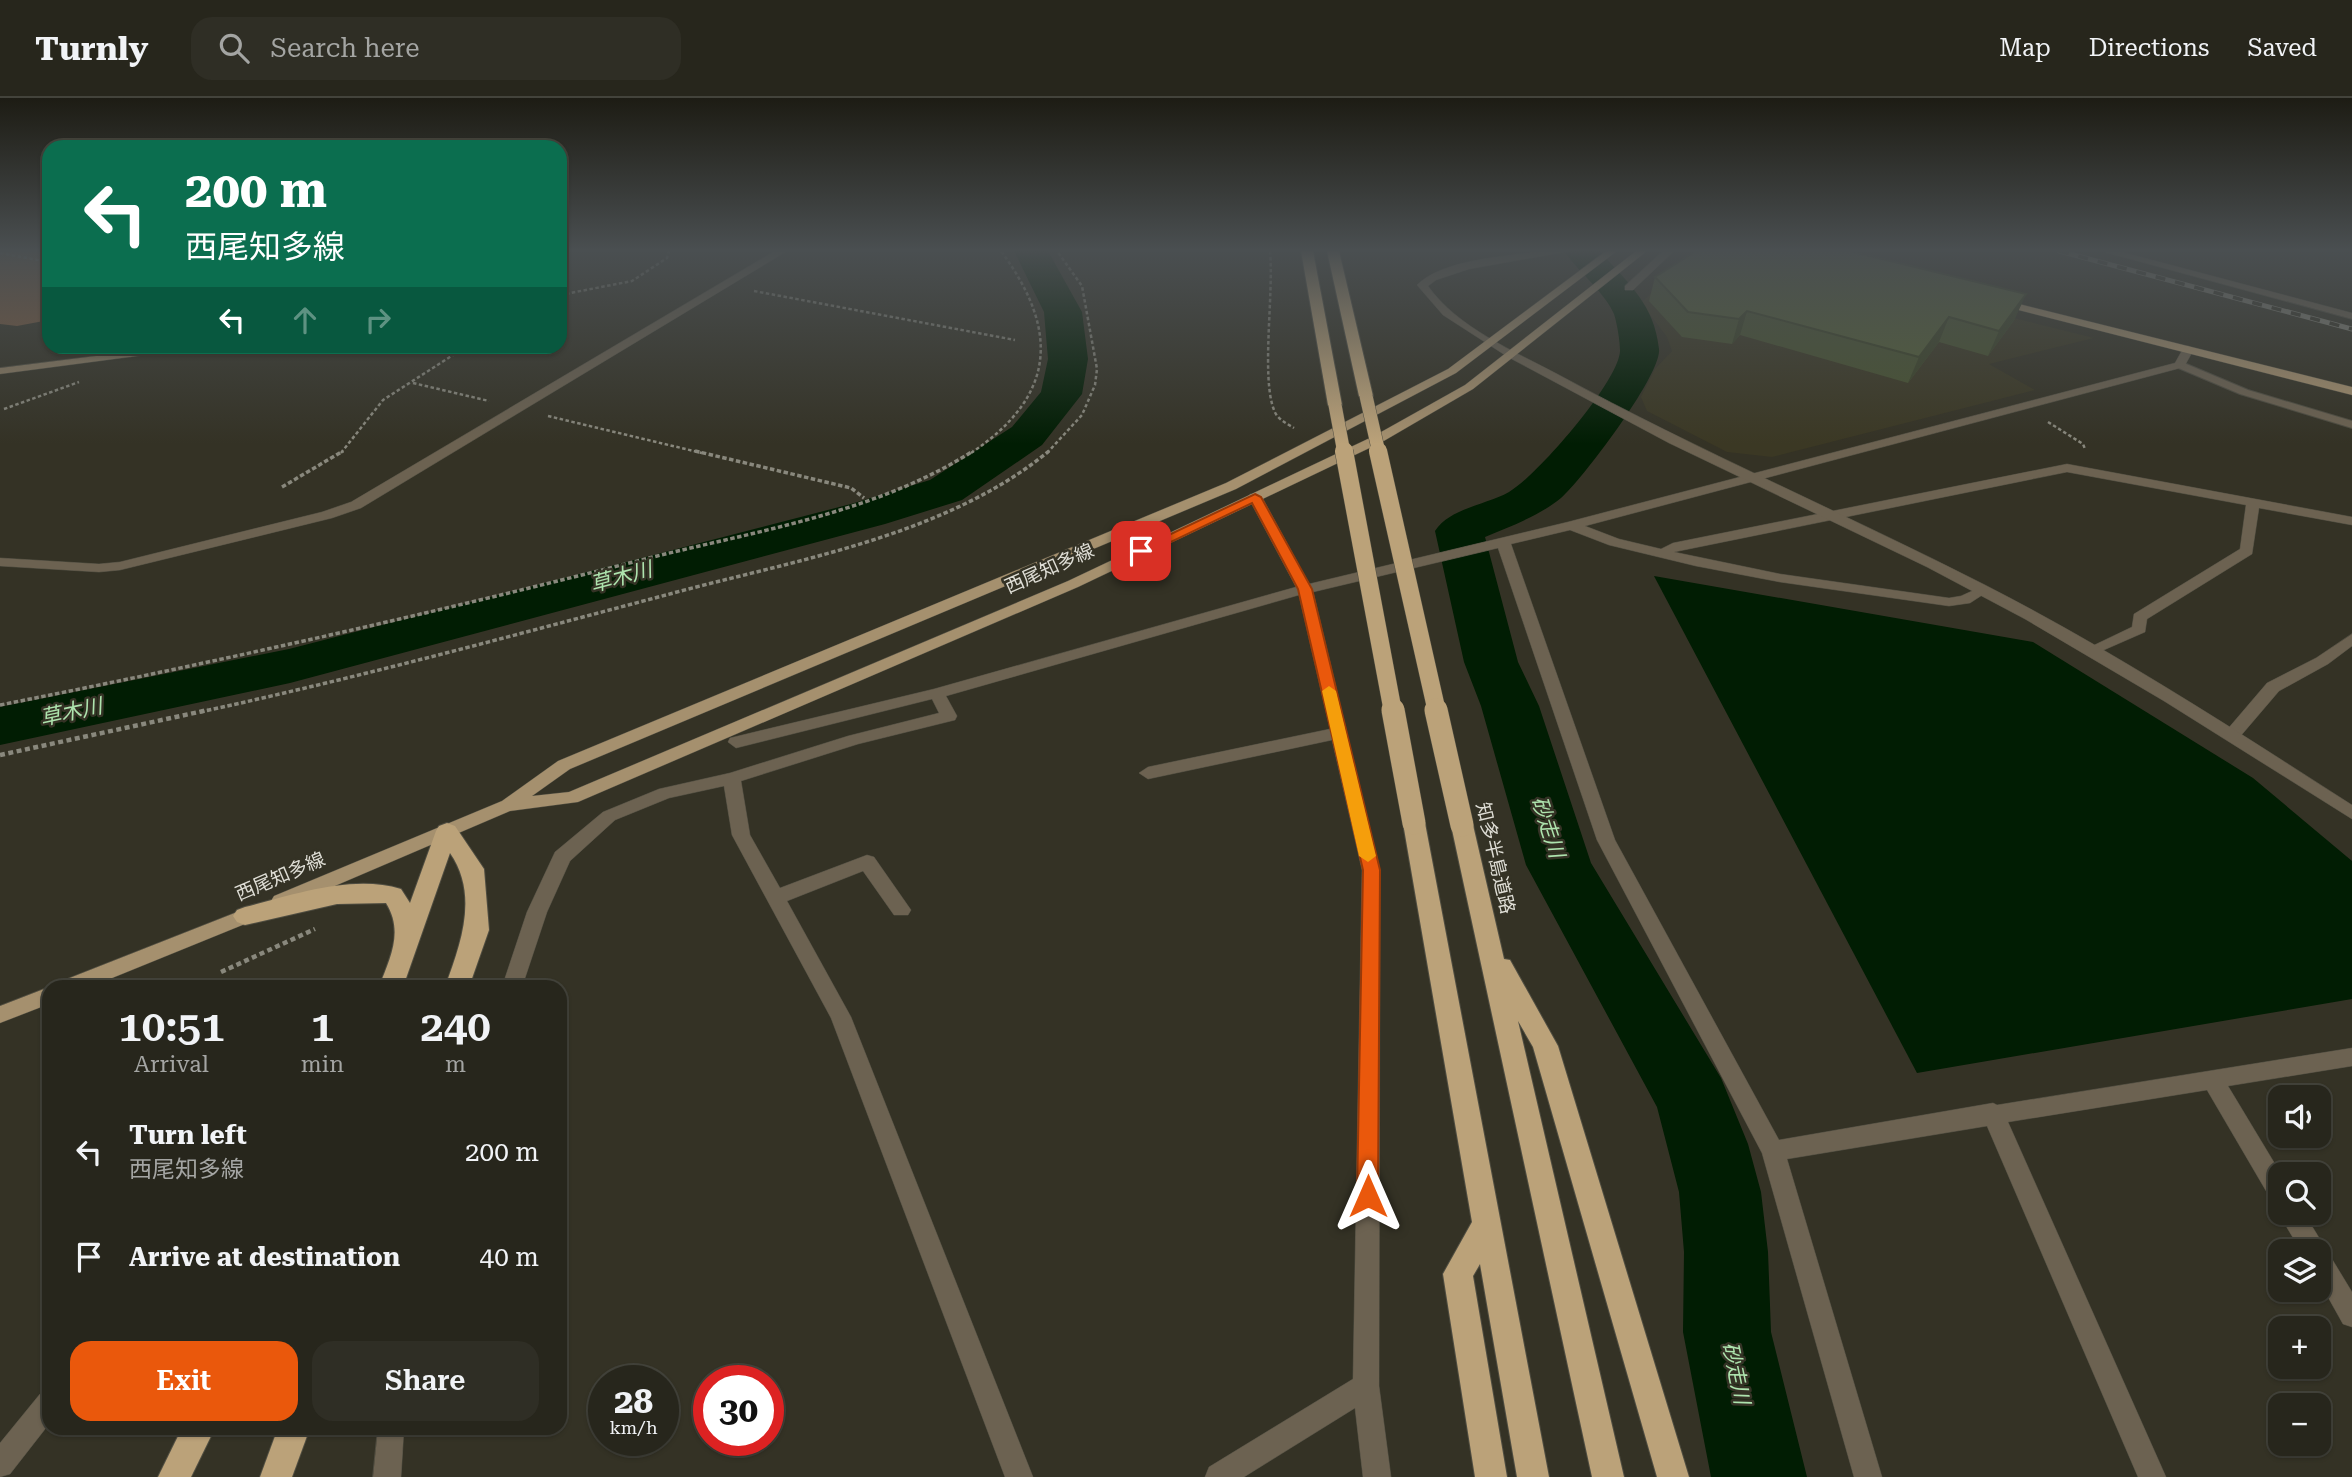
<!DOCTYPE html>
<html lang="en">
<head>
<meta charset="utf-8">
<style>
  body { margin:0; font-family:"Roboto Serif","Noto Sans JP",serif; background:#2f2e25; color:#f1f3f6; height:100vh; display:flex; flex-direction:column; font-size:26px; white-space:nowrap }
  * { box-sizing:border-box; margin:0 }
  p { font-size:23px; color:#a4a5a3 }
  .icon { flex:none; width:38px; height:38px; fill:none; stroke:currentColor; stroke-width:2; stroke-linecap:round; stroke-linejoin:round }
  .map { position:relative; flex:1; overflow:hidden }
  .details { position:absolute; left:42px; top:882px; width:525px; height:455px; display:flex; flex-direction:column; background:#27261c; border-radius:21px; box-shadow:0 2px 5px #0004,0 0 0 2px #43433b }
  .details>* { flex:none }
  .guide { position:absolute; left:42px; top:42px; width:525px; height:214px; border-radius:21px; box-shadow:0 2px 5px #0004,0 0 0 2px #43433b; background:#0b6e4f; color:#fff; overflow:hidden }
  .controls { position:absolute; left:2268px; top:987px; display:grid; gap:14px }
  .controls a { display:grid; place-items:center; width:63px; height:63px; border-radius:14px; background:#27261c; box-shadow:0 2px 5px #0004,0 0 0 2px #43433b; font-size:35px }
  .speed { position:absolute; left:588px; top:1267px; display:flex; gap:14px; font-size:35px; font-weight:700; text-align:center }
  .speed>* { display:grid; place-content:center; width:91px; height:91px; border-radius:50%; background:#27261c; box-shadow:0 2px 5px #0004,0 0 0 2px #43433b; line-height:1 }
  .speed small { font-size:18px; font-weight:400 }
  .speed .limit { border:10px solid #d22; background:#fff; color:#111 }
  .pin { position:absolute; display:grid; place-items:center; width:60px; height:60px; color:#fff; margin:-30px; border-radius:14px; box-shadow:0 4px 10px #0006 }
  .me { position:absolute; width:77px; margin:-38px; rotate:0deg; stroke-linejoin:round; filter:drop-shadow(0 0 5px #0008) }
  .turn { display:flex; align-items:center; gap:24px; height:147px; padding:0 28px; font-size:32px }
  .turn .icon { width:91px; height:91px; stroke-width:2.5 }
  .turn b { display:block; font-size:49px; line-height:60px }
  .lanes { display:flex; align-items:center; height:66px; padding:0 28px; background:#0003; justify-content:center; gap:35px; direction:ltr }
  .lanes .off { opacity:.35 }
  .eta { display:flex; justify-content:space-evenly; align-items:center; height:119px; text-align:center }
  .eta b { font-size:42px; font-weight:600; line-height:49px }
  .primary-button { display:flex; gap:14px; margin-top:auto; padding:14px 28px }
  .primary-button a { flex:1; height:80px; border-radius:21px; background:#ea580c; color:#fff; font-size:28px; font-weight:600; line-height:80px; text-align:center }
  .primary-button a+a { background:#2f2e25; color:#f1f3f6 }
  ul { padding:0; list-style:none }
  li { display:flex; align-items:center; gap:21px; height:105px; padding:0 28px }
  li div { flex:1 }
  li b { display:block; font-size:26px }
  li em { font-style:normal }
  header { display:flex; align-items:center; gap:42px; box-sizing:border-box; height:98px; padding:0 35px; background:#27261c; border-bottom:2px solid #43433b }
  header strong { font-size:33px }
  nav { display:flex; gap:38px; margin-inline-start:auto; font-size:24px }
  .search { width:490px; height:63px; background:#2f2e25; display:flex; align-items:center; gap:18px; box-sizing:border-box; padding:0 24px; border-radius:21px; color:#a4a5a3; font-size:26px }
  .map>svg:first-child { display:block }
  .built { fill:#3b3824 }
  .forest { fill:#7f5b3f }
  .water { fill:#011d03 }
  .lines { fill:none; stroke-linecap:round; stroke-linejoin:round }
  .river { fill:#011d03; fill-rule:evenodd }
  .service-casing { stroke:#4f4d41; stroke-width:2 }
  .minor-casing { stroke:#4f4d41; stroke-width:1 }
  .tertiary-casing { stroke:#4f4d41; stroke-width:1 }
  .secondary-casing { stroke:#4f4d41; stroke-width:1 }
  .primary-casing { stroke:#4f4d41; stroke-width:1 }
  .motorway-casing { stroke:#4f4d41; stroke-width:2 }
  .path-far2 { stroke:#89887d; stroke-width:2.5; stroke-dasharray:3.5 2.5; stroke-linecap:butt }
  .path-far1 { stroke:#89887d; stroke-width:3.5; stroke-dasharray:4.5 2.5; stroke-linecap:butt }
  .path { stroke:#89887d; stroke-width:4.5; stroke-dasharray:5 3.5; stroke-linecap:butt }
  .service { fill:#6c6251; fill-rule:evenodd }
  .minor { fill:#6c6251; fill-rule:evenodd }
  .tertiary { fill:#6c6251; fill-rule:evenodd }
  .secondary { fill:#8c7c62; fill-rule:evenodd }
  .primary { fill:#a5906e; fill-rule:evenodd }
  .motorway { fill:#bba279; fill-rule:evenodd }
  .rail-casing { stroke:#858479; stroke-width:5 }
  .rail { stroke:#343225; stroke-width:3.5; stroke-dasharray:10; stroke-linecap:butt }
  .motorway-bridge-far2-casing { stroke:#4f4d41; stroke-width:14; stroke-linecap:butt }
  .motorway-bridge-far1-casing { stroke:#4f4d41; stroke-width:19; stroke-linecap:butt }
  .motorway-bridge-casing { stroke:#4f4d41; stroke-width:24; stroke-linecap:butt }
  .motorway-bridge-far2 { stroke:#bba279; stroke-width:13 }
  .motorway-bridge-far1 { stroke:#bba279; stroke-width:18 }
  .motorway-bridge { stroke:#bba279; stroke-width:23 }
  .wall { fill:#485330 }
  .shaded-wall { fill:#3b4327 }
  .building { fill:#546038; stroke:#3b4327; stroke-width:2 }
  .route { fill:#ea580c; stroke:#983908; stroke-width:2 }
  .slow { fill:#f59e0b }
  .labels { text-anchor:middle; stroke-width:5; stroke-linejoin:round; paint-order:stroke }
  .street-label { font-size:19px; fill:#deddd5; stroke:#343225 }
  .water-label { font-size:21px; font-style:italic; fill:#aee4ae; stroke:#343225 }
</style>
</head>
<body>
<header>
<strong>Turnly</strong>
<div class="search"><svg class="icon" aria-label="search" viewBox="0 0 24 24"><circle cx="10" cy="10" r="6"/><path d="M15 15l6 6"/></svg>Search here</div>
<nav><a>Map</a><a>Directions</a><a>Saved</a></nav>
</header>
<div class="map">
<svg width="2352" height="1379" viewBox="0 0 2352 1379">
  <rect width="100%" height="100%" fill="#343225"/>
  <polygon class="built" points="1694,153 1748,153 2094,240 1989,266 2035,292 1772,359 1727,354 1647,313 1641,299 1655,271 1672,253 1667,239 1641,205"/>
  <polygon class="forest" points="12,153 49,153 49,222 17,228 0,226 0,155"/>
  <polygon class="water" points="1654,478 2033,544 2253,680 2352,763 2352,901 1917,975"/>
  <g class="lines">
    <g class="river">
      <polygon points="1014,153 1048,153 1082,214 1088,261 1082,296 1042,347 962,402 885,426 290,585 0,647 0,609 289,551 851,406 930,382 1012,329 1041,294 1048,261 1044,214"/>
      <path d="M1564,153H1600C1628,186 1654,205 1659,251C1662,276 1582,382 1561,400C1539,418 1511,428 1485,439L1518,564L1539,608L1591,765L1721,980L1748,1046L1761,1094L1768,1154L1771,1234L1807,1379H1711L1683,1234L1684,1154L1679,1094L1657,1009L1526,767L1481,608L1464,564L1435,433C1450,410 1486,407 1509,394C1537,378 1619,283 1620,253C1620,243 1617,225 1614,216C1606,196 1577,172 1564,153Z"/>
    </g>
    <defs>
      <polygon id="service" points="2176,265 2184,265 2248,292 2352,323 2352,330 2240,296 2176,269"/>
      <g id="minor">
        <polygon points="775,153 787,153 361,410 332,420 120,472 99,474 0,468 0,460 99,466 120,464 322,414 351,404"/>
        <polygon points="1663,153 1674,153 1633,192 1625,192 1625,188"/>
        <polygon points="2101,153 2118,153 2352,215 2352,221"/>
        <polygon points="129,248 141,248 131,259 123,259 121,257"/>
        <polygon points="2188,248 2194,251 2184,269 1585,428 1619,441 1661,451 1673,445 2067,366 2352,419 2352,427 2259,410 2252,456 2147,521 2145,534 2097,555 2087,555 2084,552 2132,529 2134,516 2240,451 2246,407 2067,374 1674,454 1780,476 1949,500 1961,498 1983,488 1990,492 1970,505 1949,508 1780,484 1696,468 1609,447 1570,432 1511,446 1615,742 1779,1042 1993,1005 1997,1007 2352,950 2352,968 2228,988 2281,1076 2280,1107 2272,1103 2207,992 2008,1024 2166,1379 2138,1379 1987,1028 1787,1061 1882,1379 1854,1379 1762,1055 1597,742 1498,450 1313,494 1380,772 1379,1288 1391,1379 1363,1379 1355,1310 1244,1379 1205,1379 1209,1369 1353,1281 1362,772 1332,642 1148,681 1139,675 1148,669 1330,631 1299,497 946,598 957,618 955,622 858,646 741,683 750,737 780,790 867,757 874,759 911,812 908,817 894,817 863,773 787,803 851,919 1033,1379 1005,1379 831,920 732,737 724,688 669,700 615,722 570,763 547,814 522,889 502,889 527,814 555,754 603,714 659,691 730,675 848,638 939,615 932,601 736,650 728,644 730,640 934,591 1296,489 1248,399 1250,396 1260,396 1262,399 1309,486 1568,424 2175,265 2184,249"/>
        <polygon points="2352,536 2352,548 2328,566 2279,593 2238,641 2226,641 2224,637 2226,633 2267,585 2316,560"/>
        <polygon points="2280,1113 2304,1115 2352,1194 2352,1229 2343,1226 2319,1183 2319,1153 2301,1153 2283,1123"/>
        <polygon points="49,1292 49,1326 10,1376 0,1379 0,1345 40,1296"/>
        <polygon points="378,1330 404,1330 401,1379 373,1379"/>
      </g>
      <path id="tertiary" d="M1545,153H1570L1469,171L1436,182L1428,188C1458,230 1514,253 1559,277C1699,353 1844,415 1985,487C2112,552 2232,630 2352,707V721L2164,603L2025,521L1927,469L1669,345L1508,259L1443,217L1417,187C1443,161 1508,158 1545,153Z"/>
      <polygon id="secondary" points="176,248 213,248 0,276 0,270"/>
      <g id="primary">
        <polygon points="1606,153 1617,153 1456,275 1236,391 570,671 532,698 569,694 1068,483 1374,338 1465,287 1636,153 1647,153 1473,291 1382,344 1078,489 578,704 510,713 288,808 274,808 271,803 274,798 502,703 558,663 1226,385 1448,271"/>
        <polygon points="1999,201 2352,289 2352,297 1995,206 1994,204"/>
        <polygon points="255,807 262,809 265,814 262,819 90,889 59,889 62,883"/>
        <polygon points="49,889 49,906 0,925 0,908"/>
      </g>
      <g id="motorway">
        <polygon points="1301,153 1313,153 1342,307 1335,311 1328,307"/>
        <polygon points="1327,153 1339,153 1373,298 1371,301 1359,298"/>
        <polygon points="1414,717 1422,720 1425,725 1549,1379 1517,1379 1480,1166 1473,1178 1507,1379 1475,1379 1443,1176 1472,1124 1403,725 1406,720"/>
        <polygon points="1462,719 1470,722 1473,727 1504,861 1510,862 1558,948 1689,1379 1657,1379 1533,949 1518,923 1624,1379 1592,1379 1451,727 1454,722"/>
        <path d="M447,725L455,728L484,771L489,832L469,889H445C461,845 479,797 450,755L403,889H379C390,860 404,834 386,805L337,806L245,827L237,824L233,818L237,812L245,809C293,797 352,776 401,791L410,805L436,733L439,728Z"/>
        <polygon points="182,1330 215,1330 191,1379 158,1379"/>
        <polygon points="278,1330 310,1330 292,1379 260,1379"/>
      </g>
    </defs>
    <use href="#service" class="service-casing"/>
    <use href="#minor" class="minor-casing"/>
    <use href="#tertiary" class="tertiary-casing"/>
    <use href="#secondary" class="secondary-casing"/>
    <use href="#primary" class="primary-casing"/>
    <use href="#motorway" class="motorway-casing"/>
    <g class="path-far2">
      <path d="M1270,153C1274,195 1261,279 1274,312C1277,321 1286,325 1294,330"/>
      <polyline points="0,155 49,164"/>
      <polyline points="754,193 1015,242"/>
      <polyline points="560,197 632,183 667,160 669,153"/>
      <polyline points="413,285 489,303"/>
      <polyline points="4,311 79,284"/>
      <polyline points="548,318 702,355"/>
      <polyline points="2048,324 2083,346 2085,351"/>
      <polyline points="341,355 383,302 467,248"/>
      <path d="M971,355C1056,298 1060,233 1001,153"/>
      <polyline points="1047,355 1082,317 1095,287 1097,271 1082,188 1057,153"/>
    </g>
    <g class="path-far1">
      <polyline points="695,353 851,390 864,400"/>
      <polyline points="282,389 343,353"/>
      <path d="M0,607C218,564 434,515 649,460C757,433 878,414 973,353"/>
      <path d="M200,614C357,580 511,538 666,497C794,462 944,439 1049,353"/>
    </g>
    <g class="path">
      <polyline points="0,657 208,612"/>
      <polyline points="221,874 315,831"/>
    </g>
    <use href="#service" class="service"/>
    <use href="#minor" class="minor"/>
    <use href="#tertiary" class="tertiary"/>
    <use href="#secondary" class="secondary"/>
    <use href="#primary" class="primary"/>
    <use href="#motorway" class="motorway"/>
    <defs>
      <polyline id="rail" points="2059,153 2352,231"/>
    </defs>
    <use href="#rail" class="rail-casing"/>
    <use href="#rail" class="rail"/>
    <defs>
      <g id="motorway-bridge-far2">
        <polyline points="1366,298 1379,355"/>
        <polyline points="1335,307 1344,355"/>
      </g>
      <g id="motorway-bridge-far1">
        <polyline points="1344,353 1393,614"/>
        <polyline points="1378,353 1437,614"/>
      </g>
      <g id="motorway-bridge">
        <polyline points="1393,612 1414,725"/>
        <polyline points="1436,612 1462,727"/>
      </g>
    </defs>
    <use href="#motorway-bridge-far2" class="motorway-bridge-far2-casing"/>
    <use href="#motorway-bridge-far1" class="motorway-bridge-far1-casing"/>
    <use href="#motorway-bridge" class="motorway-bridge-casing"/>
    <use href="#motorway-bridge-far2" class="motorway-bridge-far2"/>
    <use href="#motorway-bridge-far1" class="motorway-bridge-far1"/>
    <use href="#motorway-bridge" class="motorway-bridge"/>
  </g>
  <polygon class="wall" points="1655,179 2015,221 1988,258 1939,244 1908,285 1740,237 1732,246 1682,239 1649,203"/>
  <g class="shaded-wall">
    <polygon points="2026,196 2015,221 1988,258 1999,233"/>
    <polygon points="1747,213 1740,237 1732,246 1739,221"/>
    <polygon points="1949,219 1939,244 1908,285 1919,259"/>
  </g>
  <polygon class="building" points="1696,153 1849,153 2026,196 1999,233 1949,219 1919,259 1747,213 1739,221 1688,214 1655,179"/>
  <linearGradient id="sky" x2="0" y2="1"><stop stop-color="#1d1c14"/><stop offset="0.44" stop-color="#4a4f51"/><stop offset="1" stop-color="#4a4f51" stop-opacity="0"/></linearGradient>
  <rect width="2352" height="346" fill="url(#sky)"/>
  <polygon class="route" points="1255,396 1261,399 1312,491 1380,772 1378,1098 1375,1105 1368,1108 1360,1105 1357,1098 1363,772 1298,491 1252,405 1146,456 1135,453"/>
  <polygon class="slow" points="1329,588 1336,593 1376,758 1368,764 1359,758 1322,593"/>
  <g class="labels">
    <g class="street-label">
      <text transform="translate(1049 470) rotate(-24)" y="7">西尾知多線</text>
      <text transform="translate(1496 760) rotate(77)" y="7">知多半島道路</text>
      <text transform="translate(280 778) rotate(-23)" y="7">西尾知多線</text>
    </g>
    <g class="water-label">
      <text transform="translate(621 479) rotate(-15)" y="7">草木川</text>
      <text transform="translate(71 614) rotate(-12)" y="7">草木川</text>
      <text transform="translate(1548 729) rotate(72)" y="7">砂走川</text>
      <text transform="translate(1736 1275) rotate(78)" y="7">砂走川</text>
    </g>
  </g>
</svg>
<div class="controls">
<a><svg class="icon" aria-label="sound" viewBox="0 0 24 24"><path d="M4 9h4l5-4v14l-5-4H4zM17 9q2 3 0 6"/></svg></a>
<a><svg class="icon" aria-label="search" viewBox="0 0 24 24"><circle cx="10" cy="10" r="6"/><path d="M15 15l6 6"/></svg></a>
<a><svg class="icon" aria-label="layers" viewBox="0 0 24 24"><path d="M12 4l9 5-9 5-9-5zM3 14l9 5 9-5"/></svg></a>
<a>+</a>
<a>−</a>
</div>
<div class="speed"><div>28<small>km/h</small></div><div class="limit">30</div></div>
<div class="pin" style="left:1141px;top:453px;background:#d93025"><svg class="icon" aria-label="arrive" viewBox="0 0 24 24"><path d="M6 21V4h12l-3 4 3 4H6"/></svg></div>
<svg class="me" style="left:1368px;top:1098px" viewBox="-20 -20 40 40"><path d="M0-17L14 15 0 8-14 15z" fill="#ea580c" stroke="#fff" stroke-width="4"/></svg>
<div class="guide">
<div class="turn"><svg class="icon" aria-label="left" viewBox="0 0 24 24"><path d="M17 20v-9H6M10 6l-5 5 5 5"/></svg><div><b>200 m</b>西尾知多線</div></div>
<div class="lanes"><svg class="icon" aria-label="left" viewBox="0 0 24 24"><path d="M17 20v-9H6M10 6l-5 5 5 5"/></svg><svg class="icon off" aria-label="ahead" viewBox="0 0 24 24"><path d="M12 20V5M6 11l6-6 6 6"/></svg><svg class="icon off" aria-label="right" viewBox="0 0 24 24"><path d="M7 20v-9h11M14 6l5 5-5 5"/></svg></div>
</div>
<section class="details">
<div class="eta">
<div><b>10:51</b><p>Arrival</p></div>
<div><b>1</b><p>min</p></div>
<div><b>240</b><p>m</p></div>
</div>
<ul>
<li><svg class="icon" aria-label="left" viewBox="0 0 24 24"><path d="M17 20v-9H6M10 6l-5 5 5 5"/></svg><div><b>Turn left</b><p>西尾知多線</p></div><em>200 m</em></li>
<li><svg class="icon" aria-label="arrive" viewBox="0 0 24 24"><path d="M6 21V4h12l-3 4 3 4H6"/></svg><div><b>Arrive at destination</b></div><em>40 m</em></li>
</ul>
<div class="primary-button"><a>Exit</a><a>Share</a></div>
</section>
</div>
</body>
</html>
